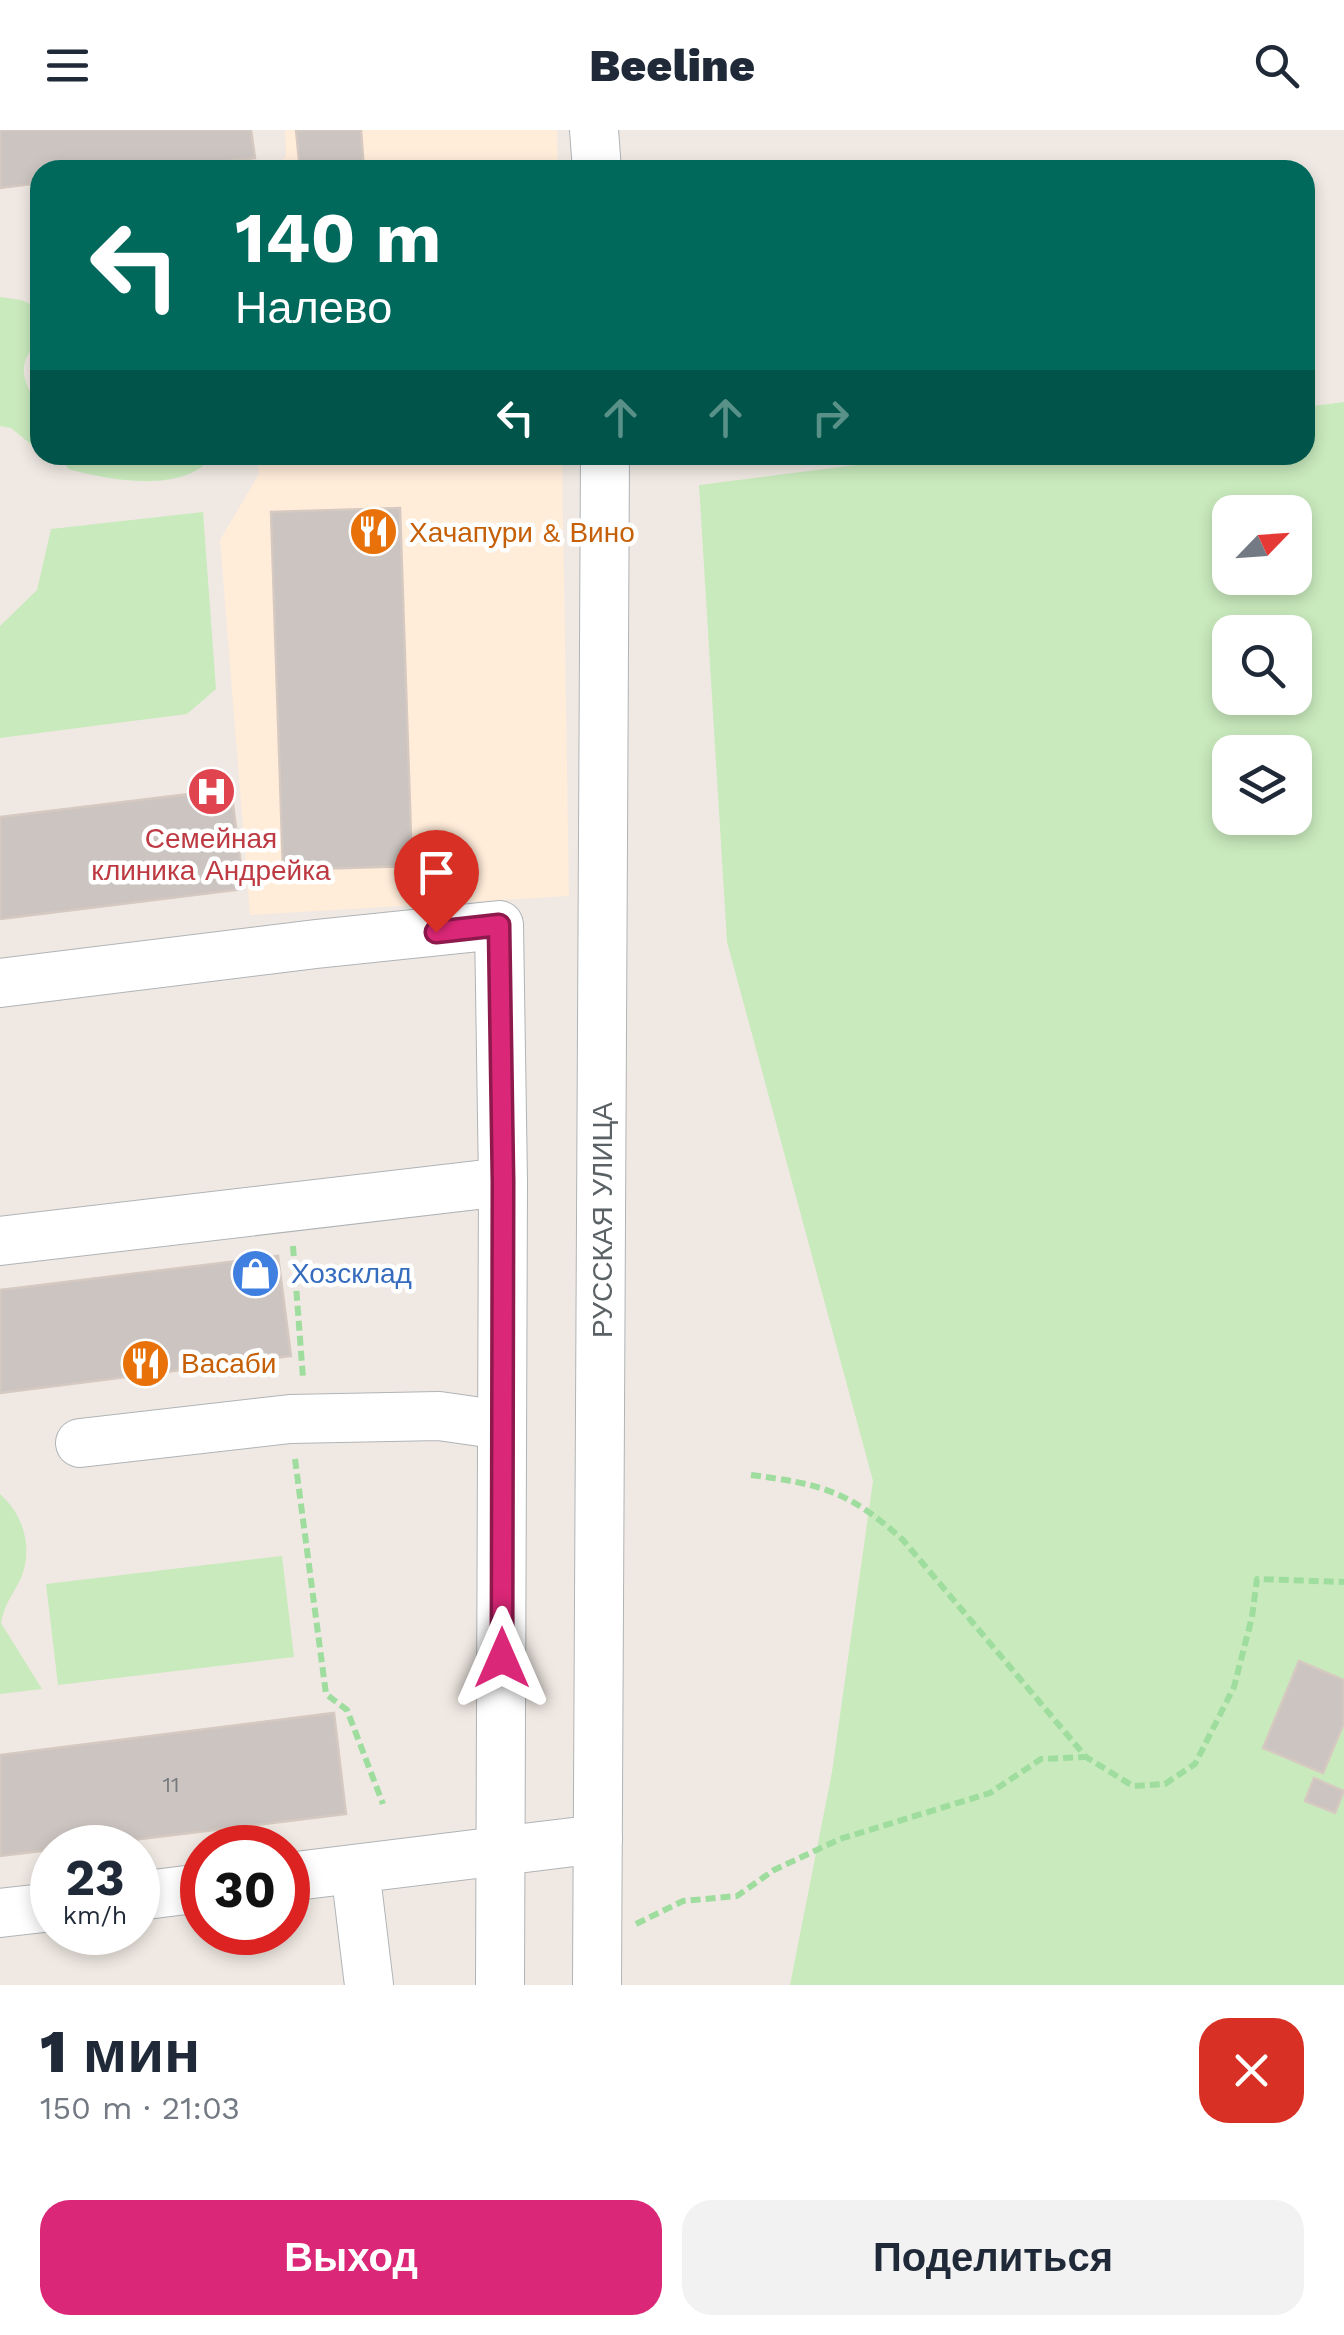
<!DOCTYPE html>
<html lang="ru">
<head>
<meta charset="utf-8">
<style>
  body { margin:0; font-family:"Work Sans",sans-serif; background:#f2f2f3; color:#1f2937; height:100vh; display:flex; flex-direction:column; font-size:38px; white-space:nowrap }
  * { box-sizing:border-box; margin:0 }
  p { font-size:32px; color:#747a83 }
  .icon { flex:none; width:55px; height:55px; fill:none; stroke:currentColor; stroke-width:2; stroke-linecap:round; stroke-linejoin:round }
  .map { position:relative; height:1855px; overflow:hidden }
  .side { display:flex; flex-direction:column; background:#fff; flex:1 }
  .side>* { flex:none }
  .hud { position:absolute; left:30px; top:30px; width:1285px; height:305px; border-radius:30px; box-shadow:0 5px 15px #0003; background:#00695c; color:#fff; overflow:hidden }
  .needle { width:65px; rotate:65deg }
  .fabs { position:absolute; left:1212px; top:365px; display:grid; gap:20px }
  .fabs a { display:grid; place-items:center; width:100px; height:100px; border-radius:20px; background:#fff; box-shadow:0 5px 15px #0003; font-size:50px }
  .speed { position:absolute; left:30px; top:1695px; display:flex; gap:20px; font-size:50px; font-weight:700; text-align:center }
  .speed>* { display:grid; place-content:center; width:130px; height:130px; border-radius:50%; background:#fff; box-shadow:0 5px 15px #0003; line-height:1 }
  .speed small { font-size:25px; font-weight:400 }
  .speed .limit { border:15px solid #d22; background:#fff; color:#111 }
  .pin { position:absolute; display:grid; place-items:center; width:85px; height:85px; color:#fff; margin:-102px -42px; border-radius:50% 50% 50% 0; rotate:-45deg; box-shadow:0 0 10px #0007 }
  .pin .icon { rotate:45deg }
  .me { position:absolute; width:110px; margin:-55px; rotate:0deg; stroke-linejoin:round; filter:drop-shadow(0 0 8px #0008) }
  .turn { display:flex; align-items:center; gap:35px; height:210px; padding:0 40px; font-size:45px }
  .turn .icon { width:130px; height:130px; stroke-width:2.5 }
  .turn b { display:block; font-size:70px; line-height:85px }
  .lanes { display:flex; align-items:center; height:95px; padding:0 40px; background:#0003; justify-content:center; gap:50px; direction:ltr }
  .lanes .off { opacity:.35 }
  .round { display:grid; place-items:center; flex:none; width:105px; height:105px; border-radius:30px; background:#f2f2f3 }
  .head { display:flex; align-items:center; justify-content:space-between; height:170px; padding:0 40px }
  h1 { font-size:60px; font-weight:800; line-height:75px }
  .cta { display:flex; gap:20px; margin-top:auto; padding:20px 40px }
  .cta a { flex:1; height:115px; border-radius:30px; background:#db2777; color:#fff; font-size:40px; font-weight:800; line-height:115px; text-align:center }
  .cta a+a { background:#f2f2f3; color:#1f2937 }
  header { display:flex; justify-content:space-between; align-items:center; height:130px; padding:0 40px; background:#fff; font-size:45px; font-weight:800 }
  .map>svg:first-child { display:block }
  .commercial { fill:#ffecd9 }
  .green { fill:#c9eabd; fill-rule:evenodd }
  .building { fill:#cbc4c0; stroke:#d5c9c1; stroke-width:2.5 }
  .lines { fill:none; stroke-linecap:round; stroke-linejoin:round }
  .minor-casing { stroke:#afb4b7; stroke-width:50 }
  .path { stroke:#9fdd9f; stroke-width:6; stroke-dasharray:10 5; stroke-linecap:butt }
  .minor { stroke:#fff; stroke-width:48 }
  .route-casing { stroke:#8e194d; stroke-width:25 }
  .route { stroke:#db2777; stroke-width:18 }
  .labels { text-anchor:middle; stroke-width:9; stroke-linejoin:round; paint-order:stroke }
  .number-label { font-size:22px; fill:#777a7c }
  .food-label { font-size:28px; fill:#c56008; stroke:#fff; text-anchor:start }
  .health-label { font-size:28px; fill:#be3a42; stroke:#fff }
  .street-label { font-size:28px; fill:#5b6265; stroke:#fff }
  .shop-label { font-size:28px; fill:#366cbe; stroke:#fff; text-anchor:start }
</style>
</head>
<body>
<header><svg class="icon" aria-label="menu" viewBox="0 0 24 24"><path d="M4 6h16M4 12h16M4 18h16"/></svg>Beeline<svg class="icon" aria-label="search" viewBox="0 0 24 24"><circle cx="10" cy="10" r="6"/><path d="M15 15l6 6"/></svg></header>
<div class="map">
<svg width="1344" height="1855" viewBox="0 0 1344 1855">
  <rect width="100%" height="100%" fill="#f0e9e3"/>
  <g class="commercial">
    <polygon points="285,0 557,0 558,40 273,40 286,26"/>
    <polygon points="257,325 562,325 569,766 250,785 220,410 259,344"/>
  </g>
  <g class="green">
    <path d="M0,167L21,170L40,178V208C8,244 32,253 40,288C42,296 40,306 40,313L32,315L11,298L0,296Z"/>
    <path d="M1344,272V1855H790L832,1642L873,1351L727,812L699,355L934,325H1305V277ZM1230,382H1295V448H1230ZM1230,502H1295V568H1230ZM1230,622H1295V688H1230Z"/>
    <path d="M62,325H213C186,365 108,350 68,339Z"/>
    <polygon points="203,382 216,559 187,584 0,608 0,496 37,460 51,399"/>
    <path d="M0,1364C24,1385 34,1420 20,1450C12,1466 4,1475 1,1493L42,1559L0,1564Z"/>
    <polygon points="282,1426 294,1527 58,1555 46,1454"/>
  </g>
  <g class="building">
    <polygon points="0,0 251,0 255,28 153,40 40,40 40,53 0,58"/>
    <polygon points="296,0 361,0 364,40 300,40"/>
    <polygon points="400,378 412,736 283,740 271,382"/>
    <polygon points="231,659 244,759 0,789 0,687"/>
    <polygon points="278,1126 291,1226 0,1263 0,1160"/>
    <polygon points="1299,1531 1344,1550 1344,1593 1323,1643 1263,1618"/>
    <polygon points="334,1583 346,1684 0,1726 0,1625"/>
    <polygon points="1314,1648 1344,1661 1335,1683 1305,1671"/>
  </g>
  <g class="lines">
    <defs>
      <g id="minor">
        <polyline points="594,0 597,40"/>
        <polyline points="0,853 316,814 499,795 503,1052 500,1855"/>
        <polyline points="0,1111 503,1052"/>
        <polyline points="80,1313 290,1289 439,1286 502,1295"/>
        <polyline points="355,1739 369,1855"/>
        <polyline points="288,1747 598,1709"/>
        <polyline points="138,1766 202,1758"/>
        <polyline points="0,1783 52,1777"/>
        <polyline points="597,1855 605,325"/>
      </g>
    </defs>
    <use href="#minor" class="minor-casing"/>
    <g class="path">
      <polyline points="293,1116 303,1248"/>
      <polyline points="295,1329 326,1564 347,1580 383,1674"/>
      <path d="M751,1345C821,1354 849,1361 903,1410L1086,1627L1133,1656L1165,1654L1195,1634L1234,1557L1252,1487L1257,1449L1344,1452"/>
      <polyline points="636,1794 683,1771 737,1766 774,1740 840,1709 990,1663 1041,1629 1085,1627"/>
    </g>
    <use href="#minor" class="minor"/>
  </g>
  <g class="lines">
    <defs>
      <polyline id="route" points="436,802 499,795 503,1052 502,1528"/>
    </defs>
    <use href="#route" class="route-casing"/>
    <use href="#route" class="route"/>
  </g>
  <defs>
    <symbol id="restaurant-disc" viewBox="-11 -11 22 22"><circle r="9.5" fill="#e8710a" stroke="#fff"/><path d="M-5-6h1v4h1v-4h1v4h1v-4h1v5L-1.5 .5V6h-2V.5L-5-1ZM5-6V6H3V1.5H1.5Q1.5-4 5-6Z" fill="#fff"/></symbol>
    <symbol id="hospital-disc" viewBox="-11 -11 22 22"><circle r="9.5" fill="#e0444e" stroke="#fff"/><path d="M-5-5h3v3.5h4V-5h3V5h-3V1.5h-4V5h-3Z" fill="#fff"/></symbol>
    <symbol id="shop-disc" viewBox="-11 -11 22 22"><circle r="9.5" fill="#3f7fe0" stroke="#fff"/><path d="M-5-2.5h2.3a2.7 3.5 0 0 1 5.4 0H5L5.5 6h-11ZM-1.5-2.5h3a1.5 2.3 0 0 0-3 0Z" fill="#fff"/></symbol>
  </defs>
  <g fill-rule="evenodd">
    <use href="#restaurant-disc" x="346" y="374" width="55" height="55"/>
    <use href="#hospital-disc" x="184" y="634" width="55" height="55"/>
    <use href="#shop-disc" x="228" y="1116" width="55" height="55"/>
    <use href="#restaurant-disc" x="118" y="1206" width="55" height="55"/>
  </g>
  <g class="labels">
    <g class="number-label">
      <text x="171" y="1662">11</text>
    </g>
    <g class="food-label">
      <text x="409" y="412">Хачапури &amp; Вино</text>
      <text x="181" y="1243">Васаби</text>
    </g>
    <g class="health-label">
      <text x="211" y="718">Семейная<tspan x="211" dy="32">клиника Андрейка</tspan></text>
    </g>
    <g class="street-label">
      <text transform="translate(602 1090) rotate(-90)" y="10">РУССКАЯ УЛИЦА</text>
    </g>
    <g class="shop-label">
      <text x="291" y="1153">Хозсклад</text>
    </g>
  </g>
</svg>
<div class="fabs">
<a><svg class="needle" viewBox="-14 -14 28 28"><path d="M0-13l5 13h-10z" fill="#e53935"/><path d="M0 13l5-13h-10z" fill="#747a83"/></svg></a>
<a><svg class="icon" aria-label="search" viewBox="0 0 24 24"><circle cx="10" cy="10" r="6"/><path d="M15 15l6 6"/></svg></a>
<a><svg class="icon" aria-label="layers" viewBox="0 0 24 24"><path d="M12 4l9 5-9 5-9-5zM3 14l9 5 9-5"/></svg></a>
</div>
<div class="speed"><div>23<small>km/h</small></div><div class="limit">30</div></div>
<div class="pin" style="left:436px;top:802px;background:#d93025"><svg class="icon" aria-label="arrive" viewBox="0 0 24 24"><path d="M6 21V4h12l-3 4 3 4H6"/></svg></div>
<svg class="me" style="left:502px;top:1528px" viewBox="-20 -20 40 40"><path d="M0-17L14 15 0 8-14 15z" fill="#db2777" stroke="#fff" stroke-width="4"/></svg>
<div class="hud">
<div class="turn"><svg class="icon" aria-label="left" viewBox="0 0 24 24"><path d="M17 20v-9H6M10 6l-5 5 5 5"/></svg><div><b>140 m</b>Налево</div></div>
<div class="lanes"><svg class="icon" aria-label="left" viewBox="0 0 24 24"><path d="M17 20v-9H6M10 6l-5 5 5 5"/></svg><svg class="icon off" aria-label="ahead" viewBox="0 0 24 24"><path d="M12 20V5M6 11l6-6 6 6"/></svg><svg class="icon off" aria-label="ahead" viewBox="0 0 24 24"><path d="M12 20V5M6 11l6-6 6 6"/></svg><svg class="icon off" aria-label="right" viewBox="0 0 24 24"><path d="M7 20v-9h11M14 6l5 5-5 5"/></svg></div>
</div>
</div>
<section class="side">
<div class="head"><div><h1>1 мин</h1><p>150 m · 21:03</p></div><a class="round" style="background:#d93025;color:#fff"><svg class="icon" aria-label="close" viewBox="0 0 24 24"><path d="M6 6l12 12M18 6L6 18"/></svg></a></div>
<div class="cta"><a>Выход</a><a>Поделиться</a></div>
</section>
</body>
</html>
